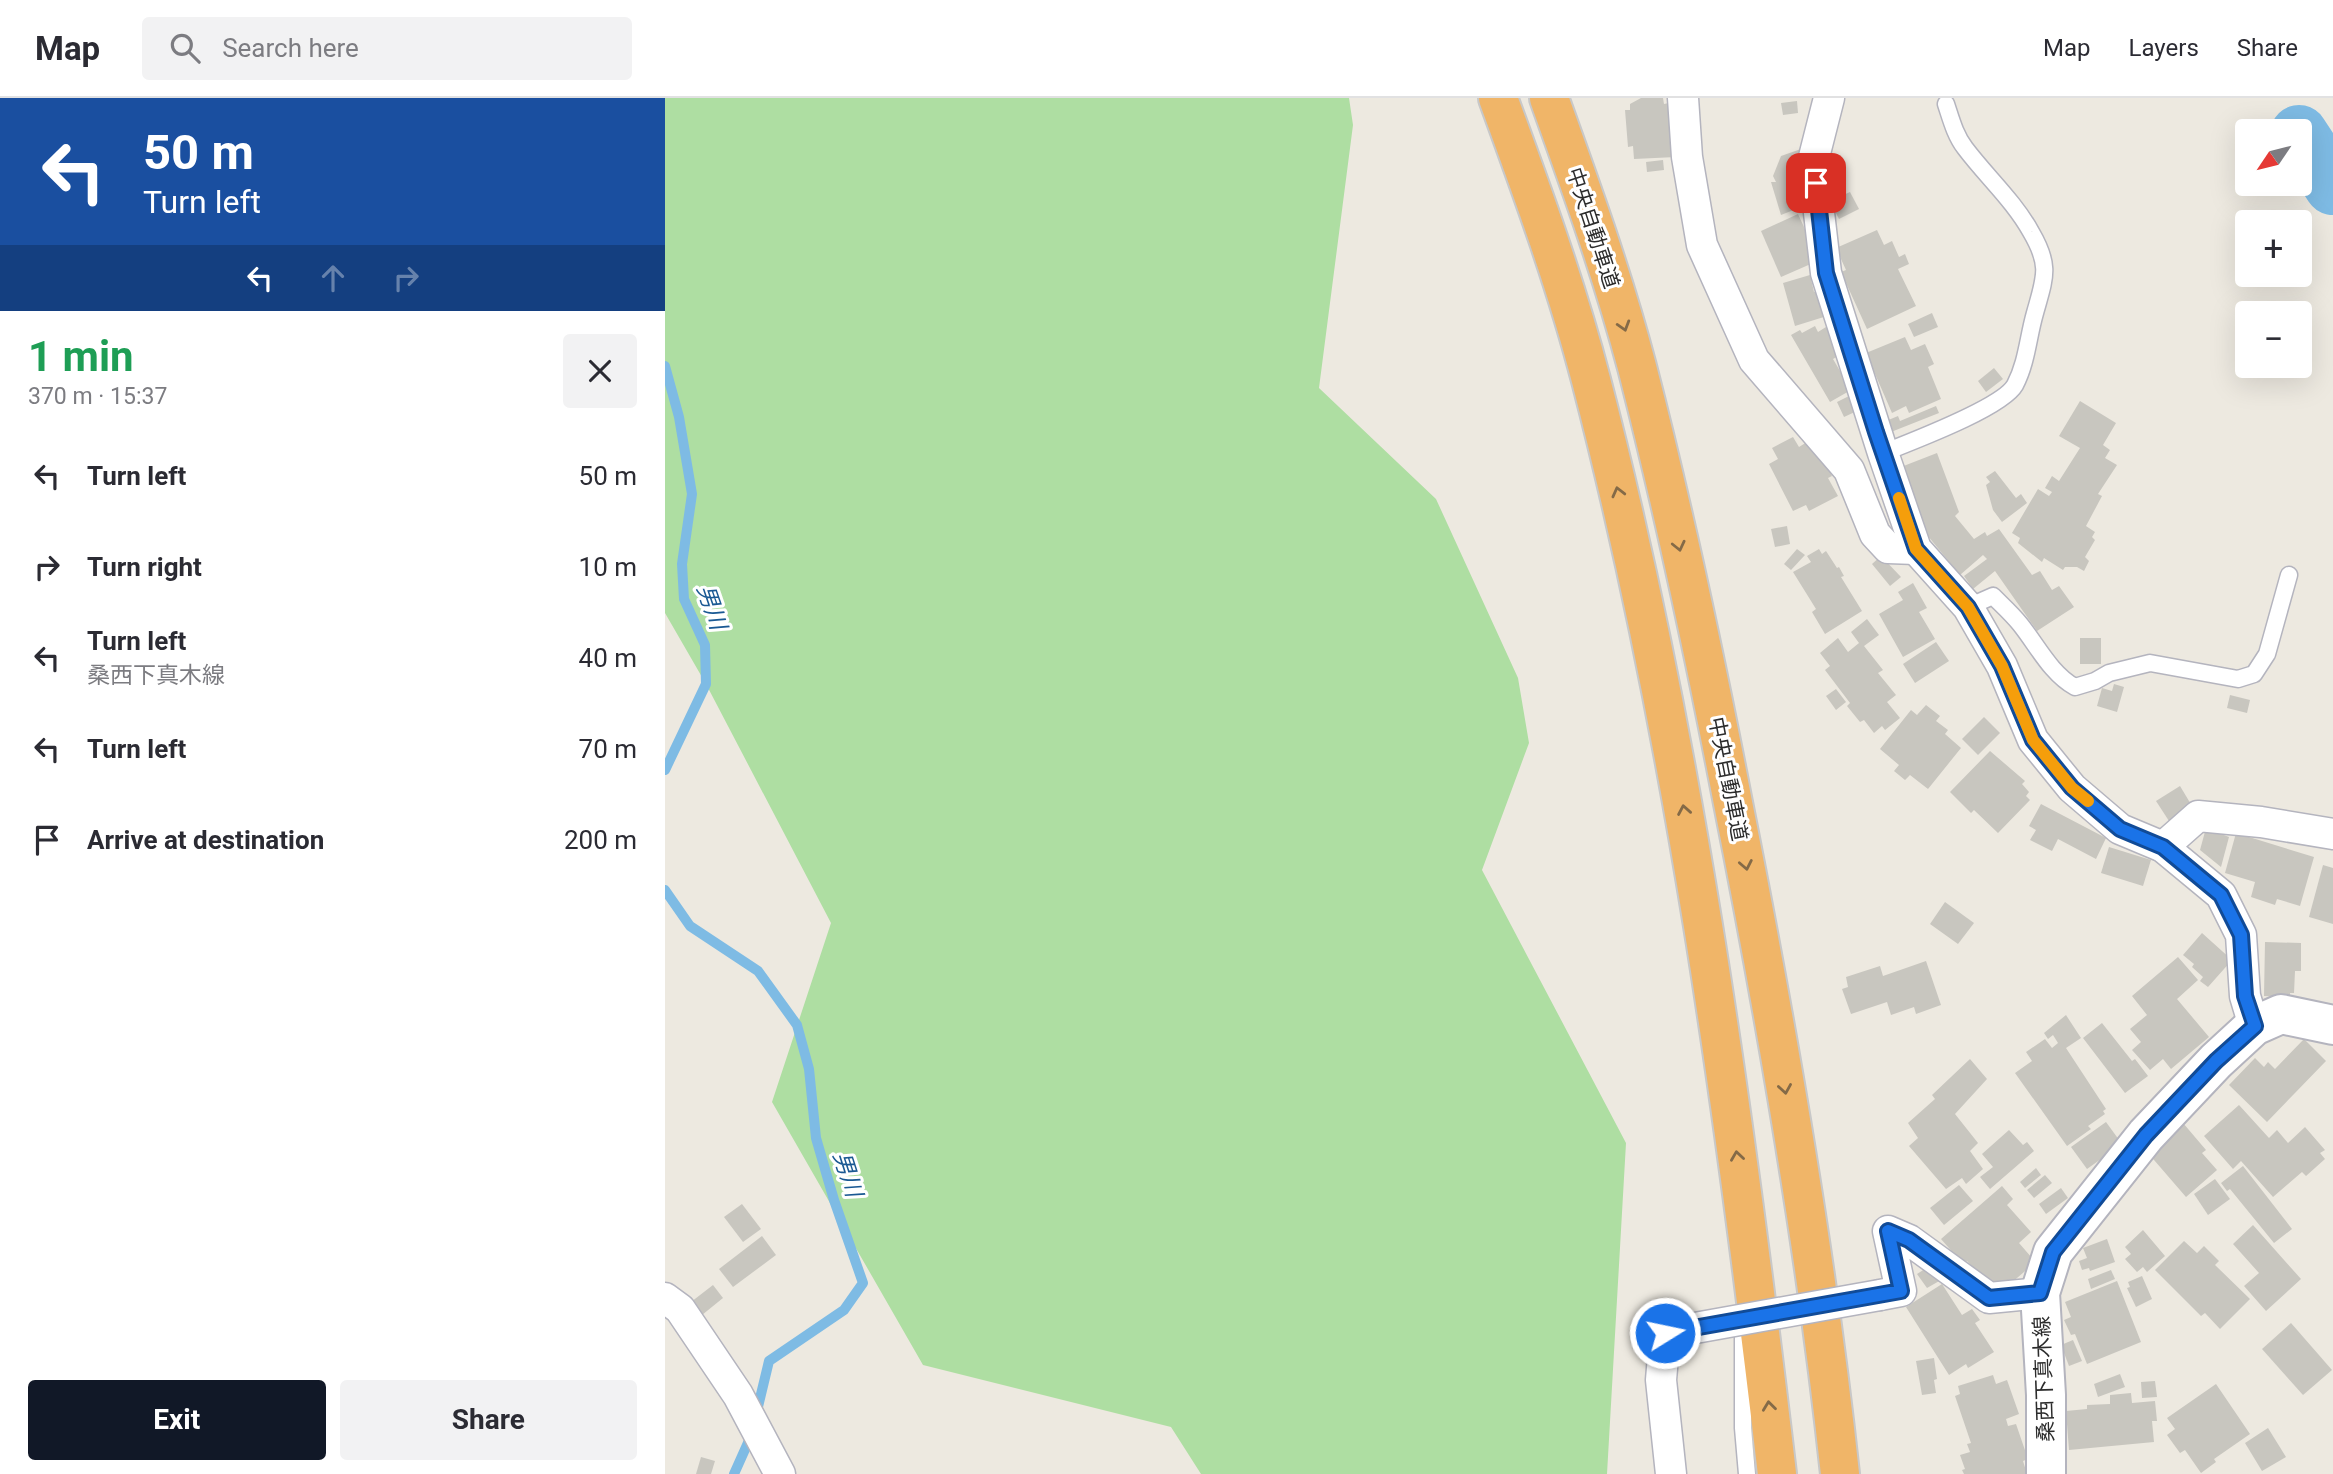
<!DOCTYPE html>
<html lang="en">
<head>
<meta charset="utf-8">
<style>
  body { margin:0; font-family:Roboto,"Noto Sans JP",sans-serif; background:#f2f2f3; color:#2b2b33; height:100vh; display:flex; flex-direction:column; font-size:26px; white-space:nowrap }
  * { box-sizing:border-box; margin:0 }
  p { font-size:23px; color:#7c7c81 }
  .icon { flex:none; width:38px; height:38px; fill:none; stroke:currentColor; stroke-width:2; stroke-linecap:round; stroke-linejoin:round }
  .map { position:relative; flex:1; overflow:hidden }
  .side { display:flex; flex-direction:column; background:#fff; width:665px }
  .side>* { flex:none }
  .top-card { background:#1a4fa0; color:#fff; overflow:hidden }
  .needle { width:46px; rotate:235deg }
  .tools { position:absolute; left:1570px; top:21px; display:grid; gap:14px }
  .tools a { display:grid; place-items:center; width:77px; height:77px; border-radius:7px; background:#fff; box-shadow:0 7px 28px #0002; font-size:35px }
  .pin { position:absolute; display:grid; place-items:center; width:60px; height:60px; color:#fff; margin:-30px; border-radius:14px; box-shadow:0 4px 10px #0006 }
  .me { position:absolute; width:77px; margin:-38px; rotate:80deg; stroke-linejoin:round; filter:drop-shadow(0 0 5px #0008) }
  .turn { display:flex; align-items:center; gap:24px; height:147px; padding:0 28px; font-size:32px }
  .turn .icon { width:91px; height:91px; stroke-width:2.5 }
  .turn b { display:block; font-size:49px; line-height:60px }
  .lanes { display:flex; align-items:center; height:66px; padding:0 28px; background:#0003; justify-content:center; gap:35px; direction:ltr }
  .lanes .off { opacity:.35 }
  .round { display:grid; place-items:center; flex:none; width:74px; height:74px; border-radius:7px; background:#f2f2f3 }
  .head { display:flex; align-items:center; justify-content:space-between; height:119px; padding:0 28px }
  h1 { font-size:42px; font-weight:700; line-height:52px; color:#1e9e55 }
  .cta { display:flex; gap:14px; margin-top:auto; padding:14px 28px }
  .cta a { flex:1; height:80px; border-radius:7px; background:#111827; color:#fff; font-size:28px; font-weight:700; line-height:80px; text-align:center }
  .cta a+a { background:#f2f2f3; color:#2b2b33 }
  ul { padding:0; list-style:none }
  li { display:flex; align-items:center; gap:21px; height:91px; padding:0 28px }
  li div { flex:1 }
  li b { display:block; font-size:26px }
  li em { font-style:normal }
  header { display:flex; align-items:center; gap:42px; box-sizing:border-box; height:98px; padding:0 35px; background:#fff; border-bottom:2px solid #e1e1e2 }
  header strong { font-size:33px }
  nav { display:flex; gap:38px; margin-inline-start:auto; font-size:24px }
  .search { width:490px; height:63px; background:#f2f2f3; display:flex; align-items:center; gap:18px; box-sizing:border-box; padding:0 24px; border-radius:7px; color:#7c7c81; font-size:26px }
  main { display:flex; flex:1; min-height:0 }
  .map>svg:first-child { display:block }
  .green { fill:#aedea2 }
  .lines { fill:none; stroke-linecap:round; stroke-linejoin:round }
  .stream { stroke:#7ebbe4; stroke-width:10 }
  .river { stroke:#7ebbe4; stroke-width:58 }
  .building { fill:#c8c6bf }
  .service-casing { stroke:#b4b4be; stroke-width:19 }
  .minor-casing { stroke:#b4b4be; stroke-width:33 }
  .secondary-casing { stroke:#b4b4be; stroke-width:42 }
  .motorway-casing { stroke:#c8c8c8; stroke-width:42 }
  .service { stroke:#fff; stroke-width:16 }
  .minor { stroke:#fff; stroke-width:30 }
  .secondary { stroke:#fff; stroke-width:38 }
  .motorway { stroke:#f0b568; stroke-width:38 }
  .minor-bridge-casing { stroke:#b4b4be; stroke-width:33; stroke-linecap:butt }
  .minor-bridge { stroke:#fff; stroke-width:30 }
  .oneway { stroke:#846a47 }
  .route-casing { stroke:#114b97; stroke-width:18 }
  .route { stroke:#1a73e8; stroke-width:12 }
  .slow { stroke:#f59e0b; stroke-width:12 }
  .labels { text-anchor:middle; stroke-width:6; stroke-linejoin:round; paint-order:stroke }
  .street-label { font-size:21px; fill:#2c2c2c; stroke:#fff }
  .water-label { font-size:23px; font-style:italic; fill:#1a5993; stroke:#fff }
</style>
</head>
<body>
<header>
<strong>Map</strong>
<div class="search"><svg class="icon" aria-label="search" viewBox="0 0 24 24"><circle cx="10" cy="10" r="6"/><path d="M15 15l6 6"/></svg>Search here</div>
<nav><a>Map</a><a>Layers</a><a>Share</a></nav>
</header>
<main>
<section class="side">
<div class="top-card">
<div class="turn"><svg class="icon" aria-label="left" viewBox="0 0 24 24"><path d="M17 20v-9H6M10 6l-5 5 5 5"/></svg><div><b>50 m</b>Turn left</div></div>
<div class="lanes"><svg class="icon" aria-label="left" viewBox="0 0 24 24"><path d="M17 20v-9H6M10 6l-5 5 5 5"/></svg><svg class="icon off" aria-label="ahead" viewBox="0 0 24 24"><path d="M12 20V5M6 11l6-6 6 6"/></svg><svg class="icon off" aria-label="right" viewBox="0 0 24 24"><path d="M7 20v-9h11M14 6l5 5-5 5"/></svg></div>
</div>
<div class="head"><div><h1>1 min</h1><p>370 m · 15:37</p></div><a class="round"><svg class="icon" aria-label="close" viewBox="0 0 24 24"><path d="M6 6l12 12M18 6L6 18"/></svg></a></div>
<ul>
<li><svg class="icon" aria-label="left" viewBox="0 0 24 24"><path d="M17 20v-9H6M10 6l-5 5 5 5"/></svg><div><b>Turn left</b></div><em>50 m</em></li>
<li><svg class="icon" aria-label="right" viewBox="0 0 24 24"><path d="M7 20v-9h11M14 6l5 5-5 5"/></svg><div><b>Turn right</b></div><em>10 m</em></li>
<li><svg class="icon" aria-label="left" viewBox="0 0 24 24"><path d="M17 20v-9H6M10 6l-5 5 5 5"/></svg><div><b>Turn left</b><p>桑西下真木線</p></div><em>40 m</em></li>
<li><svg class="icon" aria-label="left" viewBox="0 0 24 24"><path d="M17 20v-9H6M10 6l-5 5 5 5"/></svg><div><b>Turn left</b></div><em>70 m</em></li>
<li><svg class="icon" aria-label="arrive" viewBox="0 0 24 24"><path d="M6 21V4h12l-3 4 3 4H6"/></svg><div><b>Arrive at destination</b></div><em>200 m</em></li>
</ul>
<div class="cta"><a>Exit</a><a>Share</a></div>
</section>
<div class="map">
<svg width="1668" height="1376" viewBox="0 0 1668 1376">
  <rect width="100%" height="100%" fill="#ede9e0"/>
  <polygon class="green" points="0,0 684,0 688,27 654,290 771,401 853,580 864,645 817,772 961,1045 942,1376 536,1376 506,1329 258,1267 107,1004 166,825 41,586 0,515"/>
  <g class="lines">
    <g class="stream">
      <polyline points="0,268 14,319 27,396 17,466 19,501 40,547 41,586 0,672"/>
      <polyline points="0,792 25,828 93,873 132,927 144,971 151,1040 169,1102 198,1185 179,1212 104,1263 91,1317"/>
      <polyline points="69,1376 86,1338"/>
    </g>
    <polyline class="river" points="1634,36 1668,88"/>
  </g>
  <g class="building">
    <polygon points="976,0 998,0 999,6 1004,5 1011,59 969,61 968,48 963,49 960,12 965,12 965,6"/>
    <polygon points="1132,3 1133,15 1118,17 1116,5"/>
    <polygon points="1136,51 1146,105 1116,117 1106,84 1111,84 1108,78 1116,58"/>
    <polygon points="998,62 999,72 982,74 981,64"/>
    <polygon points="1185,94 1194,111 1174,121 1165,103"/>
    <polygon points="1133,116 1152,157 1148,165 1116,179 1096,133"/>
    <polygon points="1212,132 1219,147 1227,143 1234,159 1240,156 1244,166 1233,171 1251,208 1202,231 1176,174 1181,172 1171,150"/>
    <polygon points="1145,177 1149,194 1155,193 1162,218 1130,228 1118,185"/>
    <polygon points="1267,215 1273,229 1249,239 1243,226"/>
    <polygon points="1150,228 1153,234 1161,229 1173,250 1173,258 1168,261 1186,292 1165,304 1126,237 1135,232 1137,235"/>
    <polygon points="1240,239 1246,252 1260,246 1269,266 1263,269 1276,301 1244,315 1241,308 1227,315 1201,255"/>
    <polygon points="1329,270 1338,281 1321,294 1313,283"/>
    <polygon points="1184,298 1192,313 1179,319 1172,304"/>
    <polygon points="1415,303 1451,325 1438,347 1445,352 1440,360 1452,367 1433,396 1437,398 1421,428 1430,434 1427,439 1430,442 1420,459 1424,463 1419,473 1412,469 1400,469 1398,472 1379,460 1377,464 1353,445 1355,440 1347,435 1373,391 1384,398 1387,394 1380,390 1387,378 1394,383 1415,350 1394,338"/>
    <polygon points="1271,308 1274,315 1226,334 1221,323 1233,318 1235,323"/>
    <polygon points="1128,339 1134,349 1142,344 1151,346 1167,378 1163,380 1173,398 1144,413 1141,407 1128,413 1104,366 1113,361 1107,350"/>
    <polygon points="1272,355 1294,414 1290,418 1309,441 1320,434 1322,438 1334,431 1367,477 1375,473 1387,492 1394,488 1409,509 1372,533 1330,473 1308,491 1299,478 1322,461 1318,457 1295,477 1258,432 1236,369"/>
    <polygon points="1330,373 1351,400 1356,396 1362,405 1337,424 1328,412 1321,387 1325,384 1321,379"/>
    <polygon points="1122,428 1125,446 1110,449 1106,431"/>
    <polygon points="1132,451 1140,457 1126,472 1119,466"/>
    <polygon points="1154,451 1157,456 1161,453 1172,470 1174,469 1179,478 1176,479 1197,513 1160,536 1147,514 1151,511 1128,474 1146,464 1142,458"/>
    <polygon points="1216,458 1236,479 1225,488 1207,466"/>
    <polygon points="1248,485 1262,510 1254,514 1270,541 1238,559 1214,516 1238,502 1233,494"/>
    <polygon points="1202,521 1214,537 1199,548 1218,572 1213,575 1231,597 1222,604 1235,620 1220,632 1217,628 1209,635 1199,622 1195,624 1182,608 1185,605 1160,572 1165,568 1155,555 1173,540 1183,554 1194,545 1186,534"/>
    <rect x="1415" y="540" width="21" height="26"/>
    <polygon points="1271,544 1284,563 1250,585 1238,566"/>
    <polygon points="1449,586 1459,589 1452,614 1432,608 1437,590 1447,593"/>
    <polygon points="1171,591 1181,604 1171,612 1161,598"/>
    <polygon points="1565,597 1585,602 1582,615 1562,610"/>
    <polygon points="1261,607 1275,618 1271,623 1283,632 1280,636 1296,650 1263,691 1245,677 1240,682 1229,673 1234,667 1215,651 1246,612 1252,617"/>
    <polygon points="1319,619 1335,635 1313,657 1297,641"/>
    <polygon points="1325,653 1360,683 1357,686 1364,694 1361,698 1365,702 1333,735 1309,712 1306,715 1285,694"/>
    <polygon points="1515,688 1527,708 1504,723 1491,703"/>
    <polygon points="1376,706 1441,740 1431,761 1393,741 1387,753 1365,742 1371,732 1364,728"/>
    <polygon points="1541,730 1564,739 1556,769 1535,752"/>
    <polygon points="1571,735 1649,759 1635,808 1612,801 1610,807 1586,799 1590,784 1560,775"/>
    <polygon points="1444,749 1486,762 1478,788 1436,775"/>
    <polygon points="1658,767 1668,770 1668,826 1644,819"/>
    <polygon points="1280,804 1309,825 1293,846 1265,826"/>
    <polygon points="1537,835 1567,862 1543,889 1535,883 1538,879 1527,869 1529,866 1518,857"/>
    <polygon points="1600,844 1636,845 1636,873 1630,873 1629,895 1625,895 1625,899 1599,898"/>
    <polygon points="1513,859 1533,882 1512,901 1544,939 1506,971 1498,961 1485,972 1467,952 1476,944 1465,931 1482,917 1467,898"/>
    <polygon points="1261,863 1276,907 1251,916 1249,909 1226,917 1222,904 1186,916 1177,891 1183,889 1181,879 1215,868 1218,878"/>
    <polygon points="1401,917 1416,940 1401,950 1441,1011 1438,1013 1440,1016 1423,1028 1426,1031 1402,1048 1350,975 1367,963 1361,954 1380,941 1387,950 1393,945 1388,937 1383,941 1379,935"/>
    <polygon points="1437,925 1467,963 1470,961 1483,978 1460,995 1418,940"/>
    <polygon points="1639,941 1661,963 1602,1024 1564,987 1590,960 1599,969 1603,964 1610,971"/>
    <polygon points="1305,961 1322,981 1290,1016 1313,1045 1305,1053 1318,1071 1301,1086 1297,1080 1281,1091 1244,1048 1253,1040 1243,1025 1270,1001 1267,997"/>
    <polygon points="1574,1007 1604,1040 1612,1032 1623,1045 1640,1029 1660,1052 1655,1055 1660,1061 1641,1078 1637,1074 1608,1099 1576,1063 1568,1071 1539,1038"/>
    <polygon points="1441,1024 1457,1046 1422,1071 1406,1049"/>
    <polygon points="1518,1025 1541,1052 1537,1055 1552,1072 1521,1099 1483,1055"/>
    <polygon points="1344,1032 1358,1047 1362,1044 1369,1053 1325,1091 1315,1079 1328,1069 1317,1056"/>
    <polygon points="1578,1068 1627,1131 1609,1145 1565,1091 1562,1093 1556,1085"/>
    <polygon points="1371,1070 1376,1077 1360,1090 1355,1084"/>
    <polygon points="1380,1077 1387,1085 1369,1100 1362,1092"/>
    <polygon points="1550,1081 1565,1101 1543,1117 1529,1096"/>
    <polygon points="1294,1087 1308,1103 1279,1127 1265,1110"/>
    <polygon points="1337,1088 1348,1101 1342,1107 1366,1134 1354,1145 1367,1160 1363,1164 1366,1168 1338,1192 1329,1193 1302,1163 1298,1166 1276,1141"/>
    <polygon points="1396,1090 1403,1100 1381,1116 1374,1106"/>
    <polygon points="77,1106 96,1131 78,1144 59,1119"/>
    <polygon points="1588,1127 1636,1181 1601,1213 1579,1188 1594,1175 1568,1146"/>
    <polygon points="1478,1132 1500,1158 1482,1174 1478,1169 1472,1174 1460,1161 1466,1156 1460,1149"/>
    <polygon points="97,1138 111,1157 68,1189 54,1171"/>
    <polygon points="1442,1141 1450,1164 1425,1173 1424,1170 1417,1172 1414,1163 1422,1160 1418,1150"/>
    <polygon points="1519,1143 1532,1155 1539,1148 1554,1163 1550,1167 1585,1201 1555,1231 1540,1215 1536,1218 1490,1172"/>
    <polygon points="1266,1167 1276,1182 1262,1190 1252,1176"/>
    <polygon points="1446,1172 1450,1181 1426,1191 1423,1181"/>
    <polygon points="1477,1178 1487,1201 1471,1209 1462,1190 1465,1189 1463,1184"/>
    <polygon points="1452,1183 1476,1244 1422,1266 1410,1236 1406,1237 1399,1222 1406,1219 1400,1204"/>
    <polygon points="1277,1186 1297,1217 1307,1211 1315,1222 1310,1225 1329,1254 1303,1270 1301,1266 1284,1277 1241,1209"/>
    <polygon points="48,1187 58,1200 37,1217 26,1204"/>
    <polygon points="1626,1225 1667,1272 1638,1297 1597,1251"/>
    <polygon points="1408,1242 1417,1263 1404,1268 1396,1247"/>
    <polygon points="1269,1260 1272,1281 1269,1282 1271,1295 1257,1297 1251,1263"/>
    <polygon points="1455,1276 1460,1289 1433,1299 1429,1286"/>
    <polygon points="1328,1277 1331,1286 1342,1282 1354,1316 1341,1321 1343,1328 1351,1326 1363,1361 1358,1363 1362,1376 1299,1376 1297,1372 1300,1371 1295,1357 1305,1354 1302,1346 1306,1345 1290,1298 1295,1296 1293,1288"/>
    <polygon points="1490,1283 1492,1299 1477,1300 1476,1284"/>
    <polygon points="1551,1286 1585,1336 1549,1361 1551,1364 1536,1375 1520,1352 1515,1355 1502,1337 1510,1331 1502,1320"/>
    <polygon points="1466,1295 1467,1305 1490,1303 1492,1323 1487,1323 1489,1344 1404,1352 1401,1313 1422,1311 1422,1307 1445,1306 1445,1297"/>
    <polygon points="1603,1330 1621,1359 1597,1373 1580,1345"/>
    <polygon points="36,1359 50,1363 46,1376 31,1376"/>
  </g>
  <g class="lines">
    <defs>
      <g id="service">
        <path d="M1218,355C1245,344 1337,310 1350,287C1362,264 1363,239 1370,215C1380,179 1386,168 1366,134C1349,103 1321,78 1300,50C1290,37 1286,21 1281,6"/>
        <path d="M1303,509L1328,498C1337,507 1347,516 1355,526C1372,547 1386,576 1410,589L1430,583L1444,575L1485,565L1573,581L1589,576L1602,556L1624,477"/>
        <polyline points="1078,1235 1078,1330 1082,1376"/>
      </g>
      <g id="minor">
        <polyline points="1018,0 1022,59 1037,147 1089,262 1184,372 1210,436 1223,450 1251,451"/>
        <polyline points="1164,0 1148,63 1161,175 1218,355 1251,451 1303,509 1337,568 1368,642 1407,690 1455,731 1498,749 1556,797 1576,837 1580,898 1589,928"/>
        <polyline points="1498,749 1533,718 1596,724 1668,736"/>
        <polyline points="1215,1197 1236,1193 1223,1133 1244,1142 1324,1200 1375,1195"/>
        <polyline points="0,1200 15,1211 73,1297 115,1376"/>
        <polyline points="1006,1376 996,1282 1000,1235 1019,1232"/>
      </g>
      <polyline id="secondary" points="1381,1376 1381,1297 1375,1195 1388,1154 1481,1037 1551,963 1589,928 1616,916 1668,927"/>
      <g id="motorway">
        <path d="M833,0C867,93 901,186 926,282C1019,641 1069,1009 1112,1376"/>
        <path d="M884,0C916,89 948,178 972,269C1009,413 1040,559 1068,705C1112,927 1151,1151 1175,1376"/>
      </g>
    </defs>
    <use href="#service" class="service-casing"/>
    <use href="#minor" class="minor-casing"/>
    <use href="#secondary" class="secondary-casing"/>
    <use href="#motorway" class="motorway-casing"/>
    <use href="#service" class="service"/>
    <use href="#minor" class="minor"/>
    <use href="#secondary" class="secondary"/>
    <use href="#motorway" class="motorway"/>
    <defs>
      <polyline id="minor-bridge" points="1019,1232 1215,1197"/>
    </defs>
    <use href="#minor-bridge" class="minor-bridge-casing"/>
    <use href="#minor-bridge" class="minor-bridge"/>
  </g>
  <defs><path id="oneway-chevron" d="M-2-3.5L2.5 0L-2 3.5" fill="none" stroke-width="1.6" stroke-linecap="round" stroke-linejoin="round" transform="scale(1.75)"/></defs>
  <g class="oneway">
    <use href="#oneway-chevron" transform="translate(959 228) rotate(73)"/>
    <use href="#oneway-chevron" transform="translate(953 394) rotate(-104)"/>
    <use href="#oneway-chevron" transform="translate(1014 448) rotate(77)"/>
    <use href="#oneway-chevron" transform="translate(1019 712) rotate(-100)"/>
    <use href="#oneway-chevron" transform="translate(1081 767) rotate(79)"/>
    <use href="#oneway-chevron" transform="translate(1120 991) rotate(81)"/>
    <use href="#oneway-chevron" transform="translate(1072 1058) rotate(-98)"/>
    <use href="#oneway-chevron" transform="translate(1104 1308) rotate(-97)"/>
  </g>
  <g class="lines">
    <defs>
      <polyline id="route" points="1000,1235 1236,1193 1223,1133 1244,1142 1324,1200 1375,1195 1388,1154 1481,1037 1551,963 1590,928 1580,898 1576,837 1556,797 1498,749 1455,731 1407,690 1368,642 1337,568 1303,509 1251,451 1211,334 1161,175 1151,85"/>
    </defs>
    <use href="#route" class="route-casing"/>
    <use href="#route" class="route"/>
    <polyline class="slow" points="1234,400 1251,451 1303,509 1337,568 1368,642 1407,690 1423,703"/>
  </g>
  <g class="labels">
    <g class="street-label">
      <text transform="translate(928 130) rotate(72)" y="7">中央自動車道</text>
      <text transform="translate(1063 681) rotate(79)" y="7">中央自動車道</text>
      <text transform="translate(1379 1281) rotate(-92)" y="7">桑西下真木線</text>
    </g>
    <g class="water-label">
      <text transform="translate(47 509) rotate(71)" y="8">男川</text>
      <text transform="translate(183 1076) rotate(72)" y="8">男川</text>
    </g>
  </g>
</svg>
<div class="tools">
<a><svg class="needle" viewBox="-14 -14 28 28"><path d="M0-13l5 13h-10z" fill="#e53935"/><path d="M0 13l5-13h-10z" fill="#7c7c81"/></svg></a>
<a>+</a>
<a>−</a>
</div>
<div class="pin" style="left:1151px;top:85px;background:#d93025"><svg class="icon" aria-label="arrive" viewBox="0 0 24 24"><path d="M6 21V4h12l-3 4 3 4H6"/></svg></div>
<svg class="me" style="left:1000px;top:1235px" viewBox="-20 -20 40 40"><circle r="17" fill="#1a73e8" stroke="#fff" stroke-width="3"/><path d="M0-11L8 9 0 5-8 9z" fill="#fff"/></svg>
</div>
</main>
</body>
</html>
